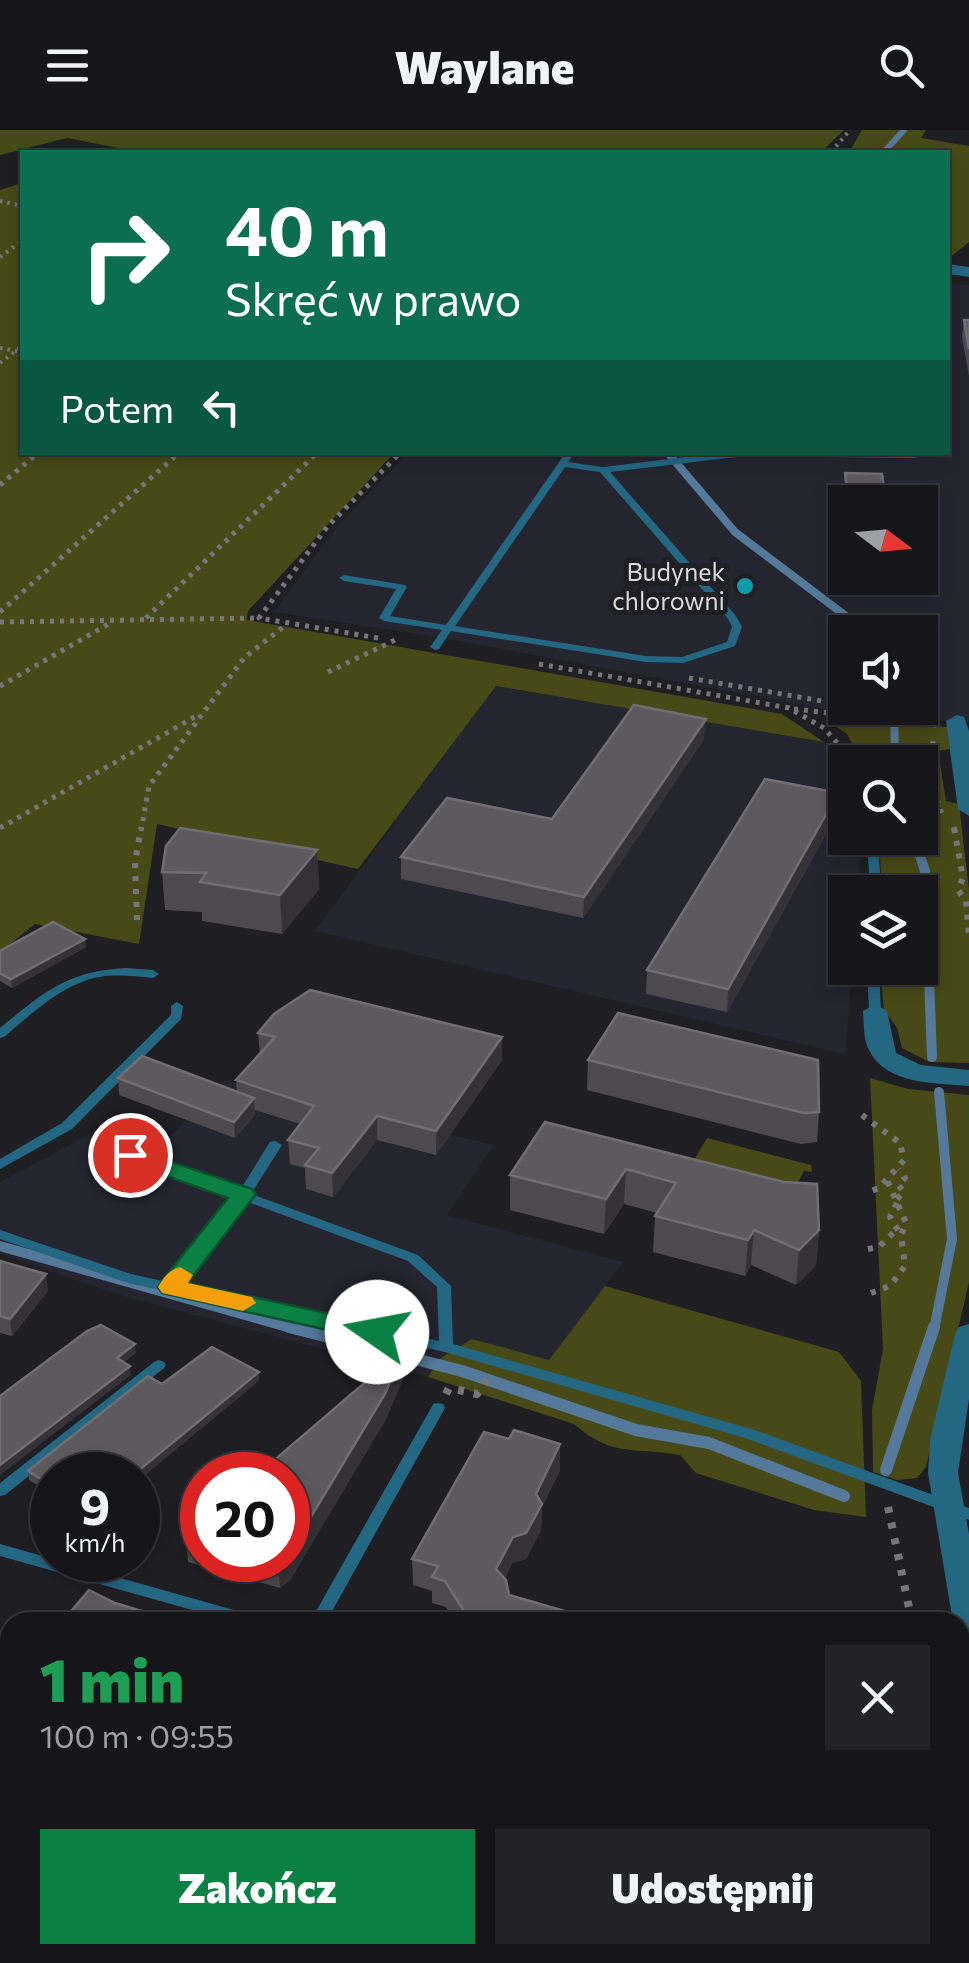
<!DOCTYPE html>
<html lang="pl">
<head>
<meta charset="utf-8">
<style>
  body { margin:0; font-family:Commissioner,sans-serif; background:#232327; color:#f1f3f6; height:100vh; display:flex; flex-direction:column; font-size:38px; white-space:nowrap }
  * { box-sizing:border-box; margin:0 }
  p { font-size:32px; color:#9e9fa2 }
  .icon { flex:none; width:55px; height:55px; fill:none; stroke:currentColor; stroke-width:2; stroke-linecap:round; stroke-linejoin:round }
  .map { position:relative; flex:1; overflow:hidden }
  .details { position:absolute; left:0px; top:1482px; width:970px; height:352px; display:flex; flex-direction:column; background:#16161a; border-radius:30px 30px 0 0; box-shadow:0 5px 15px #0003,0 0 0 2px #353539 }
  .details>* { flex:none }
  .hud { position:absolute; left:20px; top:20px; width:930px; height:305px; border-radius:0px; box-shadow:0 5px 15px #0003,0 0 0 2px #353539; background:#0b6e4f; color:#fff; overflow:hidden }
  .needle { width:65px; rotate:106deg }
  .fabs { position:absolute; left:828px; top:355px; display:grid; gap:20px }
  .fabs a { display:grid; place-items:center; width:110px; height:110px; border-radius:0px; background:#16161a; box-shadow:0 5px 15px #0003,0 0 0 2px #353539; font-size:50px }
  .speed { position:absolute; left:30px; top:1322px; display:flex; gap:20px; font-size:50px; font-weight:700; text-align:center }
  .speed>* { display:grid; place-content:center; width:130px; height:130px; border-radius:50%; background:#16161a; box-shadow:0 5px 15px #0003,0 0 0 2px #353539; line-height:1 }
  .speed small { font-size:25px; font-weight:400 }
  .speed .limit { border:15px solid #d22; background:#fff; color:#111 }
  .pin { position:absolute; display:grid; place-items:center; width:85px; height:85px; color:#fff; margin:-42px; border:5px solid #fff; border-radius:50%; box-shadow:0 2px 10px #0007 }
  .me { position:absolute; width:110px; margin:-55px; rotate:282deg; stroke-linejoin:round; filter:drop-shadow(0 0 8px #0008) }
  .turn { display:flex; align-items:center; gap:35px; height:210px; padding:0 40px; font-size:45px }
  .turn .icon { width:130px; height:130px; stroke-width:2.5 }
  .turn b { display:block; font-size:70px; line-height:85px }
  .then { display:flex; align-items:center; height:95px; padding:0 40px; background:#0003; gap:20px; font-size:38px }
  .round { display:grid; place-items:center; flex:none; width:105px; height:105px; border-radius:0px; background:#232327 }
  .overview { display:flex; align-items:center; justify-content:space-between; height:170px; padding:0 40px }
  h1 { font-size:60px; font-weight:800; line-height:75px; color:#1e9e55 }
  .action { display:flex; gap:20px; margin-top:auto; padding:20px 40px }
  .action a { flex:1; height:115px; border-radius:0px; background:#0b8043; color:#fff; font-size:40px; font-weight:800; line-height:115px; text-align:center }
  .action a+a { background:#232327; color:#f1f3f6 }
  header { display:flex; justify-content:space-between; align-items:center; height:130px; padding:0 40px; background:#16161a; font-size:45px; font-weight:800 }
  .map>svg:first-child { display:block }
  .built { fill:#252530; fill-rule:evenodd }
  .green { fill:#474916 }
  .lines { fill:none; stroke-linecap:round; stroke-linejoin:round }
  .stream-far3 { stroke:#54799a; stroke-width:6 }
  .stream-far2 { stroke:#54799a; stroke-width:8 }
  .stream-far1 { stroke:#54799a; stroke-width:10 }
  .stream { stroke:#54799a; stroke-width:12 }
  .path-far3 { stroke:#76767a; stroke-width:4; stroke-dasharray:2.5 5; stroke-linecap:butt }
  .path-far2 { stroke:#76767a; stroke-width:5; stroke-dasharray:4 6; stroke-linecap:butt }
  .path-far1 { stroke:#76767a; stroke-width:6; stroke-dasharray:5 8; stroke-linecap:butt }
  .path { stroke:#76767a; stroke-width:8; stroke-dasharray:6 10; stroke-linecap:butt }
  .lane { fill:#236783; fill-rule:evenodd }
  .street { fill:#236783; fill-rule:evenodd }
  .secondary { fill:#0090bc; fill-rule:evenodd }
  .wall { fill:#4d4a4f }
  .shaded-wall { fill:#343237 }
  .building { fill:#5c5a5e; stroke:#706e72; stroke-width:2.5 }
  .route { fill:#0b8043; stroke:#07532c; stroke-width:2.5 }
  .slow { fill:#f59e0b }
  .culture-dot { fill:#0f9aa8; stroke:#1e1e23; stroke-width:4 }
  .labels { text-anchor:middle; stroke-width:10; stroke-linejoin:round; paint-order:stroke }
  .far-poi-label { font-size:25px; fill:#dbdbde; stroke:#1e1e23; text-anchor:end }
</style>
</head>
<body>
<header><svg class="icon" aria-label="menu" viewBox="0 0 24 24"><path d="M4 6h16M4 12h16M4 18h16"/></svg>Waylane<svg class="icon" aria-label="search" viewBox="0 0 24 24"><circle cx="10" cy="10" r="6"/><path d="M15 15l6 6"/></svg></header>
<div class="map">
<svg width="969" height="1833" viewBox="0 0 969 1833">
  <rect width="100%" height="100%" fill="#1e1e23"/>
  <g class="built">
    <path d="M948,153L969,156V592L839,582L443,508L274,482L334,400L408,323L948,322ZM845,372H920V448H845ZM845,502H920V578H845Z"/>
    <polygon points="495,556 824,612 845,655 845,671 837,685 845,687 845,708 862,708 857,762 845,762 845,838 852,838 845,924 315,801"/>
    <polygon points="225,950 494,1015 447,1085 623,1132 549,1231 472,1209 439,1229 428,1247 123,1166 0,1124 0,1052 96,1001 155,1022"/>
  </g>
  <g class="green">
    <polygon points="0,0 844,0 821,22 139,22 67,8 0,25"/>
    <polygon points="862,0 926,0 921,8 969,16 969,112 948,129 948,22 849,22"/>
    <polygon points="22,53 22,322 394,323 248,481 247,490 782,584 824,612 496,556 358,739 157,694 139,814 35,794 0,822 0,60"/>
    <polygon points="832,589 947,597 950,619 938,621 946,671 959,674 969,760 969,933 929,932 902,918 897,898 884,880 880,838 920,838 920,762 882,762 879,708 920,708 920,632 862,632 847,604 830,592"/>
    <polygon points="870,948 908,959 969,965 969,1152 926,1337 917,1348 897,1350 873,1342 872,1280 883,1219"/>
    <polygon points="707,1008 811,1035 812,1042 804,1041 794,1060 687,1042"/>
    <path d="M605,1156L839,1222L861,1251L866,1387L814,1380L696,1343L680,1325C636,1317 612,1328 574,1294L428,1247L439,1229L472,1209L549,1230Z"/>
  </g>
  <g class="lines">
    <polyline class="stream-far3" points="884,22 904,0"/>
    <g class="stream-far2">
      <polyline points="667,322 735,402 867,502"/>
      <polyline points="894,578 895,632"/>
    </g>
    <g class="stream-far1">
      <polyline points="914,708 925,741 932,927"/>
      <polyline points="0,1116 298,1200"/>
      <polyline points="934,1200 952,1109 939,962"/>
    </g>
    <g class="stream">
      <polyline points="289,1197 462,1241 636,1300 709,1313 844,1366"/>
      <polyline points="886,1340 934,1197"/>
    </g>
    <g class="path-far3">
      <polyline points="831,22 850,0"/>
      <polyline points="0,71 22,76"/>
      <polyline points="0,127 22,111"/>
      <polyline points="0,218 22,222"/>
      <polyline points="0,233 22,216"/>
    </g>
    <g class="path-far2">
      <polyline points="0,355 39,322"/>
      <polyline points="0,482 180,322"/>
      <polyline points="146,488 318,322"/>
      <polyline points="0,492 259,488"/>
      <polyline points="378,508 259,488 327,397 401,322"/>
      <polyline points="539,534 789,578 824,598 854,632"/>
      <polyline points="328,542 395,510"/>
      <polyline points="689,548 845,575"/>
      <polyline points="0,556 112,492"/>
      <polyline points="860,578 885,584 937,584"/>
      <polyline points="794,579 936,595"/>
      <polyline points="933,611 930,648 942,684"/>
      <polyline points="920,667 937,675"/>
      <polyline points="954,697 955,701"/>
      <polyline points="0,698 198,585"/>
      <polyline points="141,701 149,656 244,528 287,494"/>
    </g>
    <g class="path-far1">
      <polyline points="954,698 963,748 958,760 966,771 969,805"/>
      <polyline points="137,790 135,733 141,698"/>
      <polyline points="862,985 900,1013 904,1030 879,1058 866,1063"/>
      <polyline points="897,1069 904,1062 898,1055 905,1048 899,1039"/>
      <polyline points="897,1073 890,1087 901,1105"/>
      <polyline points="868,1119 879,1117 895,1101"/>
      <polyline points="871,1163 890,1156 905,1136 901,1105 906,1093 887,1050"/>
    </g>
    <g class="path">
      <polyline points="446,1264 449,1258 477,1264 487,1250"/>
      <polyline points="888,1377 912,1492"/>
      <polyline points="960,1770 969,1831"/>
    </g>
    <g class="lane">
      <path d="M566,322H575L568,332L603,337L727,322H916L919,325L915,328L745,326L610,342L736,486L742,497L735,516L683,533L646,532L451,501L439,519L435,520L430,517L442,500L384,491L379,488L396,459L344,451L339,448L344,445L405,455L407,457L390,486L446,495ZM565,337L600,342L728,489L732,497L727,512L682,527L646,526L455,496Z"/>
      <polygon points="867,708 878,708 881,762 870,762"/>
      <path d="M126,838L153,840L159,844L153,848C137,846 121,845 105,846C65,851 34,882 4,907L0,908V898C44,862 67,841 126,838Z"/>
      <polygon points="867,838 879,838 881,881 875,885 869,881"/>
      <polygon points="177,872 183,876 181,889 72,999 0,1039 0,1029 62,993 171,885 171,876"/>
      <path d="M275,1011L282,1015L251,1064L418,1125L451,1156L453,1214L755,1300L969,1378V1390L745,1308L445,1222L128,1153L0,1109V1100L131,1144L167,1152L234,1067L126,1028L124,1025L126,1022H136L240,1060L270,1012ZM245,1071L408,1131L437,1157L439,1211L180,1155Z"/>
      <polygon points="159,1230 164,1232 166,1235 164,1238 5,1365 0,1366 0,1353 154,1232"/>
      <polygon points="438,1273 443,1274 445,1278 326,1492 310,1492 431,1278 433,1274"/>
      <polygon points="0,1414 255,1486 261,1488 263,1492 235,1492 0,1426"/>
    </g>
    <g class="street">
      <polygon points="948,134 969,137 969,147 948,144"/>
      <polygon points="957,585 964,587 969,601 969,686 958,679 946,591"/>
      <path d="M875,874L887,881L896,923L921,935L969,940V956C936,953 886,955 869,920C863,909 864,893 863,881Z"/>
      <polygon points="969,1194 969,1269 958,1343 969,1404 969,1506 960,1503 960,1492 953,1492 928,1343 930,1310 955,1204 959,1197"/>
    </g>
    <g class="secondary">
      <polygon points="0,1719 10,1722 10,1754 0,1751"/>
      <polygon points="127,1825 171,1825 175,1833 131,1833"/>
    </g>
  </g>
  <g class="wall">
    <polygon points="964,190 969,190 969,246 962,207"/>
    <polygon points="704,609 583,788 401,749 401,727 552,689"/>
    <polygon points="838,663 836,686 727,882 646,864 647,840"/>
    <polygon points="317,720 319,759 282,804 202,791 202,782 165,780 162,742"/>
    <polygon points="86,817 12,858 0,851 0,821"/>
    <polygon points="258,903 502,907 502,930 436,1025 377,1010 333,1067 306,1059 305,1038 290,1034 288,1010 300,994 255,980 255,985 235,1008 119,965 118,948 237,962 236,950 260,924"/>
    <polygon points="588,930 819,982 817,1012 801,1014 587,960"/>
    <polygon points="545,992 819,1100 816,1135 796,1155 751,1135 745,1146 653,1122 655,1086 657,1083 624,1074 604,1104 510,1080 510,1045"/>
    <polygon points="0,1131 48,1161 12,1206 0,1203"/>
    <polygon points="404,1219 405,1244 386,1289 290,1450 280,1458 188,1432 186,1406 202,1391 202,1430 288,1430"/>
    <polygon points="259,1242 259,1251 52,1345 52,1393 36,1383 34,1374 49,1362 29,1350 28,1341"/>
    <polygon points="509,1309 560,1340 542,1377 541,1400 526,1429 512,1433 505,1448 509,1465 582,1492 455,1492 446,1477 432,1473 432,1461 413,1455 412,1429"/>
    <polygon points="274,1825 378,1825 375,1833 301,1833"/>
  </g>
  <g class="shaded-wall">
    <polygon points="706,589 704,609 583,788 584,767"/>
    <polygon points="838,663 836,686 727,882 728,859"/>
    <polygon points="317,720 319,759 282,804 280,765"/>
    <polygon points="85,809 86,817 12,858 11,849"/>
    <polygon points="502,907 502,930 436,1025 436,1001"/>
    <polygon points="254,968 255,985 235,1008 234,992"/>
    <polygon points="377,986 377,1010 333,1067 332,1043"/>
    <polygon points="626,1039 624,1074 604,1104 606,1069"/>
    <polygon points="754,1100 751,1135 745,1146 748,1110"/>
    <polygon points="819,1100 816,1135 796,1155 799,1120"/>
    <polygon points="46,1144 48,1161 12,1206 10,1189"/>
    <polygon points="135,1214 136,1223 118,1237 117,1228"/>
    <polygon points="404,1219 405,1244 386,1289 290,1450 280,1458 278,1432 281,1430 288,1430 288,1425"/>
    <polygon points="130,1236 131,1245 0,1345 0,1335"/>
    <polygon points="259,1242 259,1251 138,1351 138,1345 133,1345"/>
    <polygon points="560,1314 560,1340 542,1377 541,1400 526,1429 512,1433 496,1465 496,1439 536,1364"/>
    <polygon points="10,1588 10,1598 0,1609 0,1598"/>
    <polygon points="367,1825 378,1825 375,1833 366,1833"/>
  </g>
  <g class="building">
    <polygon points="964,190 969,190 969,219"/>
    <polygon points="845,343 882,344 886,372 848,372"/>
    <polygon points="634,575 706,589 584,767 401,727 447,668 552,689"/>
    <polygon points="765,649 838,663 728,859 647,840"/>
    <polygon points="180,698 317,720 280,765 200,752 206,743 162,742 166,716"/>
    <polygon points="53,792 85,809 11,849 0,843 0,821"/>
    <polygon points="310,860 502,907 436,1001 377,986 332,1043 305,1035 319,1018 288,1010 314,976 236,950 275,907 258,903 274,884"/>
    <polygon points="618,883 818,930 819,982 804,983 588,930"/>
    <polygon points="142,926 254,968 234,992 118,948"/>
    <polygon points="545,992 784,1052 817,1054 819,1100 799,1120 754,1100 748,1110 655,1086 676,1053 626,1039 606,1069 510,1045"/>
    <polygon points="0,1131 46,1144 10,1189 0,1186"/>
    <polygon points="101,1195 135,1214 117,1228 130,1236 0,1335 0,1266 87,1201"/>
    <polygon points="212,1217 259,1242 133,1345 52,1345 52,1356 28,1341 148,1246 162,1254"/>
    <polygon points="404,1219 385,1264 288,1425 288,1345 257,1345"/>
    <polygon points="514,1300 560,1314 536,1364 542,1374 526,1403 513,1407 496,1439 506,1450 509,1465 582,1486 579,1492 458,1492 464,1481 445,1451 432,1447 438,1436 412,1429 484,1302 509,1309"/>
    <polygon points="52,1359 52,1385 34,1374"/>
    <polygon points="202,1391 202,1411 186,1406"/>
    <polygon points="89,1460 115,1473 178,1492 62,1492"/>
    <polygon points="0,1562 10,1568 10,1588 0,1598"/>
    <rect x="417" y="1825" width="39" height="8"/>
    <polygon points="84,1826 94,1833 76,1833"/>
  </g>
  <polygon class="route" points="130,1018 252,1059 256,1064 188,1153 386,1196 390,1202 386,1208 377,1211 162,1163 158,1157 162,1151 228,1068 122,1030 119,1025 122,1020"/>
  <path class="slow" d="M180,1137L193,1145L188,1153L252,1167L256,1173L243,1181L162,1163L158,1157C164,1147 169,1140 180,1137Z"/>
  <circle class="culture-dot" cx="745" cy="456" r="10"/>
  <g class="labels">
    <g class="far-poi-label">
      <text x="725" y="451">Budynek<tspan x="725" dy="29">chlorowni</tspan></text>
    </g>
  </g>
</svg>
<div class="fabs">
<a><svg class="needle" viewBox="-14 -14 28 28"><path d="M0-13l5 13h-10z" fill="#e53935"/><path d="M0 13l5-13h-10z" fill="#9e9fa2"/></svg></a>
<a><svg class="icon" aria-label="sound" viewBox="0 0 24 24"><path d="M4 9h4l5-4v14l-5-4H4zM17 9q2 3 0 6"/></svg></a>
<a><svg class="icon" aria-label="search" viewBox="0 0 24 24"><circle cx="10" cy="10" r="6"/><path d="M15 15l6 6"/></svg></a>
<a><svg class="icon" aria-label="layers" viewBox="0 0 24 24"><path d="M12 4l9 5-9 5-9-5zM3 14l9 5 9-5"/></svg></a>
</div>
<div class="speed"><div>9<small>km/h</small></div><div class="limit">20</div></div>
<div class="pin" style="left:130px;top:1025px;background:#d93025"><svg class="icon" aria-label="arrive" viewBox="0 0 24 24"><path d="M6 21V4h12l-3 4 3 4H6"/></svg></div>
<svg class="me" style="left:377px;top:1202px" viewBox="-20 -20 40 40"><circle r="19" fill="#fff"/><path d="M0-13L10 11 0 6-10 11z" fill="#0b8043"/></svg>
<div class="hud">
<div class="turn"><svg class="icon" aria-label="right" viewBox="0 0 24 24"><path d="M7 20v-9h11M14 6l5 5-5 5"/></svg><div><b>40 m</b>Skręć w prawo</div></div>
<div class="then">Potem<svg class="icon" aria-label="left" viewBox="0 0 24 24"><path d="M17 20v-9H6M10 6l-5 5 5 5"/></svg></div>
</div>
<section class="details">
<div class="overview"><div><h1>1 min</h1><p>100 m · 09:55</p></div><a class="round"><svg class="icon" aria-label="close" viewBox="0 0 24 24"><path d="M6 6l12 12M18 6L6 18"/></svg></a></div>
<div class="action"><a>Zakończ</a><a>Udostępnij</a></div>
</section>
</div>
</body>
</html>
